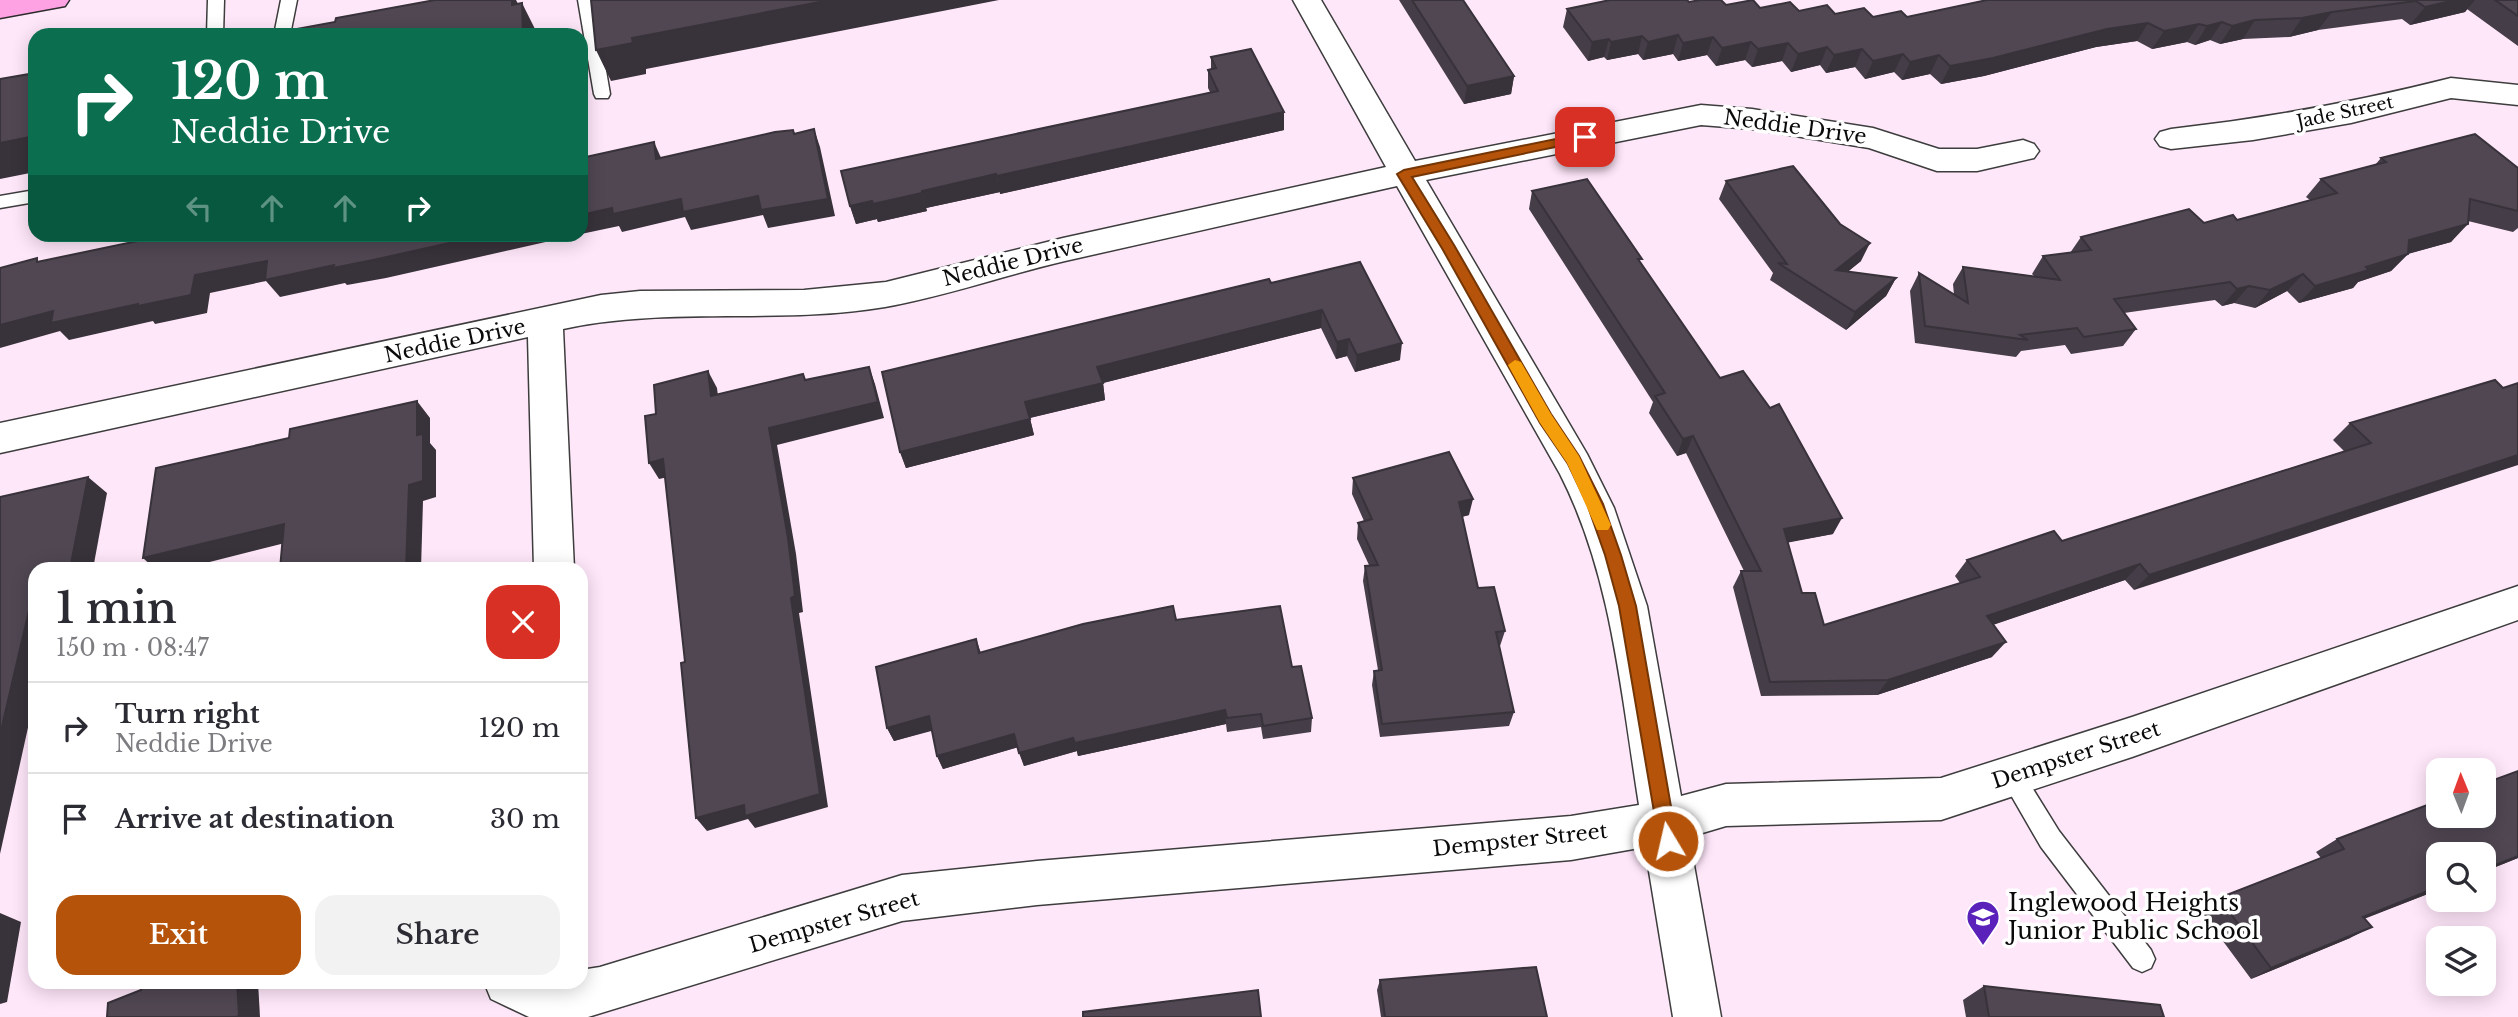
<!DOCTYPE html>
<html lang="en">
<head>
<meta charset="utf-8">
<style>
  body { margin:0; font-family:"Libre Baskerville",serif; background:#f2f2f3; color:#2b2b33; height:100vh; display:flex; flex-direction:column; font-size:26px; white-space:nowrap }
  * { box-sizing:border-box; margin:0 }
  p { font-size:23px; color:#7c7c81 }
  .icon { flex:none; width:38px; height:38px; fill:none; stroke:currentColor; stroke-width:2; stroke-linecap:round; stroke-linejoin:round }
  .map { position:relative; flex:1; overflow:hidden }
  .side { position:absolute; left:28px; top:562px; width:560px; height:427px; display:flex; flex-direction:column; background:#fff; border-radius:21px; box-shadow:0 4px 18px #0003 }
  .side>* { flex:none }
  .banner { position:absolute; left:28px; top:28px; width:560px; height:214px; border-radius:21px; box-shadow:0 4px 18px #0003; background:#0b6e4f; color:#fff; overflow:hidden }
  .needle { width:46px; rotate:359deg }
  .tools { position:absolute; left:2426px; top:758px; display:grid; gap:14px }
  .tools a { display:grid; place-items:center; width:70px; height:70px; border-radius:14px; background:#fff; box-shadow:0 4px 18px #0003; font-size:35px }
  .pin { position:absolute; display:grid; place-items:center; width:60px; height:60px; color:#fff; margin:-30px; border-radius:14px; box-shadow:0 4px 10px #0006 }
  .me { position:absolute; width:77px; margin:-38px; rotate:351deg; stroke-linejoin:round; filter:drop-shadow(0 0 5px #0008) }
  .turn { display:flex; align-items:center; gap:24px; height:147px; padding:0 28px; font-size:32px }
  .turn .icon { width:91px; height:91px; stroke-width:2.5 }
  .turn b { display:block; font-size:49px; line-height:60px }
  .lanes { display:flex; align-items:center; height:66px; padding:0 28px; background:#0003; justify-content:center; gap:35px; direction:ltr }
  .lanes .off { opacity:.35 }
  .round { display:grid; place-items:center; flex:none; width:74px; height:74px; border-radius:21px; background:#f2f2f3 }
  .headline { display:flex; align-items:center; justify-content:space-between; height:119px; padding:0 28px }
  h1 { font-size:42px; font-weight:600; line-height:52px }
  .action { display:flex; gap:14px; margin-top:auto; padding:14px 28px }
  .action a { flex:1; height:80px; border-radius:21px; background:#b45309; color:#fff; font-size:28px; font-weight:600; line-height:80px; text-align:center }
  .action a+a { background:#f2f2f3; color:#2b2b33 }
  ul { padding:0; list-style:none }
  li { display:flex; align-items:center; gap:21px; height:91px; padding:0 28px; border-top:2px solid #e1e1e2 }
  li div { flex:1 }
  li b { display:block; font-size:26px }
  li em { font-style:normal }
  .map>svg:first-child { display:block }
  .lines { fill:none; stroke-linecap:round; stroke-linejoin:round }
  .lane-casing { stroke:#3d3d3d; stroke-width:3 }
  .street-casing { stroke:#3d3d3d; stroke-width:3 }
  .secondary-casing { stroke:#2c2c2c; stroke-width:3 }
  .lane { fill:#fff; fill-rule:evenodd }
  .street { fill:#fff; fill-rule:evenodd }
  .secondary { fill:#ffa2e3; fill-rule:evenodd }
  .wall { fill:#453d47 }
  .shaded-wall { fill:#38323a }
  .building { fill:#504753; stroke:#38323a; stroke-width:2 }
  .route { fill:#b45309; stroke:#753606; stroke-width:2 }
  .slow { fill:#f59e0b }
  .labels { text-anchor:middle; stroke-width:7; stroke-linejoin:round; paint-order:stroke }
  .far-street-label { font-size:18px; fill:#0a0a0a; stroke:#fff }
  .street-label { font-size:21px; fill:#0a0a0a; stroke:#fff }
  .near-poi-label { font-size:24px; fill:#0a0a0a; stroke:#fff; text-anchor:start }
</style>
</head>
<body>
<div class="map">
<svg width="2518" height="1017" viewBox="0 0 2518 1017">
  <rect width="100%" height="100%" fill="#ffe7fa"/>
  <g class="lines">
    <defs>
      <g id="lane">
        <polygon points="208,0 224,0 223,35 207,35"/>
        <polygon points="281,0 297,0 290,35 274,35"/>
        <polygon points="578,0 594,0 610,94 608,98 596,98 594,94"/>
        <polygon points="35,190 35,202 0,208 0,196"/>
        <polygon points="2012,765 2020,768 2059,831 2151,950 2155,959 2151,968 2142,972 2133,968 2041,847 2000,776 2004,768"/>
      </g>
      <g id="street">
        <path d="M1293,0H1321L1415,161L1701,105L1752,109L1873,128L1939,149H1977L2023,140L2034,144L2039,151L2034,158L1977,171H1937L1869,148L1752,129L1701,125L1426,180L1587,454L1614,508L1647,606L1681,796L1726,784L1941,778L2132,717L2518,586V620L2132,757L1941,820L1726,826L1689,837L1721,1017H1673L1645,847L1571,860L1037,905L902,921L588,1017H529L491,999L484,982H581V970L600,967L902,875L1037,861L1571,816L1639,805C1621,693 1612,576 1560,474L1397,186C1286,211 1176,236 1065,261C1005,275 946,296 885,307C778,325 669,306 563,329L574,569H534L528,337L0,453V423L601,295L640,291L804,290L886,282L1063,238L1386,167Z"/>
        <path d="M2451,78L2518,85V105L2451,98L2351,123L2253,140L2171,149L2160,146L2155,139L2160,132L2171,129C2269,118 2356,102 2451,78Z"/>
      </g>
      <polygon id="secondary" points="0,0 69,0 65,6 0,18"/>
    </defs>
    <use href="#lane" class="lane-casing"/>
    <use href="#street" class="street-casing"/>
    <use href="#secondary" class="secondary-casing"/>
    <use href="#lane" class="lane"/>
    <use href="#street" class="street"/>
    <use href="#secondary" class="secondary"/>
  </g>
  <g class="wall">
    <polygon points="1399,0 1463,0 1514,76 1511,94 1464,104"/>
    <polygon points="1987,0 2518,0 2518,46 2467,9 2465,12 2410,25 2402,19 2318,30 2289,37 2243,39 2220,44 2210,40 2195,45 2187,42 2152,49 2137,41 2096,47 1984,76 1941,84 1930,74 1902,80 1894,72 1865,79 1855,67 1826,73 1820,65 1791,72 1782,61 1752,67 1745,60 1716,66 1707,55 1678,61 1673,54 1643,60 1638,54 1607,60 1604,57 1588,61 1563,27 1567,9 1689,2 1873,17 1907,17"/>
    <polygon points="1211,57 1284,130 1000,194 1000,192 926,208 927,211 878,222 877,219 856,224 850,206 1210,92 1208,88 1208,70 1211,69"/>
    <polygon points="2381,158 2518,168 2518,228 2513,232 2468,221 2451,242 2408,254 2391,271 2358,282 2353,288 2299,303 2287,291 2255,308 2234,303 2222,306 2215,300 2124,313 2136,329 2123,346 2071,354 2065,345 2021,351 2016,357 1915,343 1910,291 1919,273 1954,295 1953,284 1963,267 2034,276 2032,274 2043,256 2070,253 2081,237 2237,220 2310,200 2306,197 2321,179 2375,165"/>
    <polygon points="1726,181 1861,261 1847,272 1896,278 1886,296 1846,330 1770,280 1773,273 1719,199"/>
    <polygon points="1532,191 1640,262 1720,378 1833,534 1788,542 1802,593 1824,625 1960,583 1955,576 1967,560 2062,541 2344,451 2333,440 2350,423 2495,380 2134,590 2125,580 1993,625 1992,657 1877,695 1761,696 1733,587 1741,571 1744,571 1686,453 1677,456 1649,413 1653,402 1529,209"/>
    <polygon points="1360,262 1400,360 1355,372 1347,356 1336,359 1321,328 1103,383 1105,400 1030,418 1034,435 906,468 900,452 1271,283"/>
    <polygon points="1353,478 1469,515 1462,517 1478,588 1505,631 1500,646 1499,646 1514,712 1509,726 1380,737 1372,685 1374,671 1378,670 1363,581 1365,566 1369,565 1357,539 1358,523 1364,521 1352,494"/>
    <polygon points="1176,620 1292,667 1312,718 1311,732 1263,739 1261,727 1227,732 1226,724 1078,756 1077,751 1024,766 1018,747 943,769 937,756 932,730 894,741 887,728 976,639 981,653"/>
    <polygon points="2518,771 2518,858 2483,872 2483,854 2438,854 2438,890 2365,918 2350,938 2251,979 2200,910 2219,898 2321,858 2316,852 2337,839"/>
    <polygon points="1380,980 1547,1017 1381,1017 1377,990"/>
    <polygon points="1984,986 2164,1017 1966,1017 1963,1000"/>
  </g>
  <g class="shaded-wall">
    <polygon points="512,0 516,0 523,13 522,3 538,35 523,35 512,5"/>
    <polygon points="830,0 999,0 646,69 646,74 611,81 596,50 632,38"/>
    <polygon points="2455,0 2475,0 2465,12 2410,25 2425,7"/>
    <polygon points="2332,12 2318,30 2289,37 2302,18"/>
    <polygon points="2255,20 2243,39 2220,44 2232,26"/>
    <polygon points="2222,22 2210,40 2195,45 2207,26"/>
    <polygon points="2148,23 2137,41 2096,47 1984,76 1941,84 1950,66 2107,29"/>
    <polygon points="2199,24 2187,42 2152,49 2164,31"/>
    <polygon points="1678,35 1673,54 1643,60 1648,42"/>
    <polygon points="1642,36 1638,54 1607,60 1611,42"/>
    <polygon points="1713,37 1707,55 1678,61 1683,43"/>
    <polygon points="1609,39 1604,57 1588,61 1592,42"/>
    <polygon points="1751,42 1745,60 1716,66 1722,48"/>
    <polygon points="1788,43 1782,61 1752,67 1758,49"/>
    <polygon points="1827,47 1820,65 1791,72 1798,54"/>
    <polygon points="1862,49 1855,67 1826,73 1834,55"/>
    <polygon points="1903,54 1894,72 1865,79 1873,61"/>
    <polygon points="1939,55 1930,74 1902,80 1910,62"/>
    <polygon points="1514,76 1511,94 1464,104 1467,86"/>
    <polygon points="1284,112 1284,130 1000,194 997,176"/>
    <polygon points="814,129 820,147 835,216 768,228 763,215 691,230 685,217 622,232 619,226 581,234 581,215"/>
    <polygon points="35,136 35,172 0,179 0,143"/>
    <polygon points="654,142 662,160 656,159"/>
    <polygon points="996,174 1000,192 926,208 922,191"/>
    <polygon points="922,193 927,211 878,222 877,219 856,224 850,206"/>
    <polygon points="2468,224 2451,242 2392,258 2409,240"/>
    <polygon points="490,234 581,234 386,278 347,285 345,283 280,297 266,281 210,293 207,313 155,324 153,321 69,340 60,331 0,348 0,325 195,275 267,261 334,265"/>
    <polygon points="1870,243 1861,261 1828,288 1836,270"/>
    <polygon points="2408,254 2391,271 2358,282 2353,288 2299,303 2315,286"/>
    <polygon points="2303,274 2287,291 2255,308 2270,290"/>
    <polygon points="1896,278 1886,296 1846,330 1855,312"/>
    <polygon points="2249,286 2234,303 2222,306 2237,289"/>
    <polygon points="1322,310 1321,328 1099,384 1097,367"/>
    <polygon points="1349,339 1347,356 1336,359 1337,342"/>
    <polygon points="1402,343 1400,360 1355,372 1357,355"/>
    <polygon points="869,367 875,384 884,418 777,445 796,554 803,612 799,613 828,807 755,828 748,819 707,831 696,818 791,598 769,428"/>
    <polygon points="708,371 717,388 720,413 711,396"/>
    <polygon points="1103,383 1105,400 1029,418 1025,402"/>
    <polygon points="417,401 430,418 430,443 436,450 436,497 423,501 421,569 406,569 409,485 417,435"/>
    <polygon points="1030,419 1034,435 906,468 900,452"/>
    <polygon points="1693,436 1686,453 1677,456 1683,439"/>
    <polygon points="2518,455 2518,465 2134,590 2149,575"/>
    <polygon points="663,459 673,476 659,479 649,463"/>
    <polygon points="88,477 107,493 93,569 70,569"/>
    <polygon points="1473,499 1469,515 1456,518 1459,502"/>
    <polygon points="1842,518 1833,534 1775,545 1784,529"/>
    <polygon points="284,524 301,539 182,569 155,569 143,558"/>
    <polygon points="2140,564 2125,580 1974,631 1987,616"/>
    <polygon points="35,585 35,696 0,854 0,735"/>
    <polygon points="2006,642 1992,657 1877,695 1888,680"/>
    <polygon points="1225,710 1226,724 1078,756 1075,743"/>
    <polygon points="929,716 935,730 894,741 887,728"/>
    <polygon points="1014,734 1019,747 943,769 937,756"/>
    <polygon points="1073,738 1077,751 1024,766 1019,753"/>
    <polygon points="2518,856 2518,858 2483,872 2483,870"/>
    <polygon points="2438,887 2438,890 2341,928 2363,917"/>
    <polygon points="0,913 21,922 7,1002 0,1004"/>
    <polygon points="2372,927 2350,938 2251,979 2271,968"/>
    <polygon points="237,982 258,982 260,1017 236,1017"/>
  </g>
  <g class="building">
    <polygon points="435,0 512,0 512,5 522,3 523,35 280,35 280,32 335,22 336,18"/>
    <polygon points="591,0 830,0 632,38 633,43 596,50"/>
    <polygon points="1412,0 1463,0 1514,76 1467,86"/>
    <polygon points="1610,0 1687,0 1689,2 1700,0 1721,0 1726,5 1753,0 1760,8 1790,2 1799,11 1827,5 1835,14 1864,8 1873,17 1901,11 1907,17 1987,0 2455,0 2425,7 2416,1 2332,12 2302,18 2255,20 2232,26 2222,22 2207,26 2199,24 2164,31 2148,23 2107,29 1993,58 1950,66 1939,55 1910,62 1903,54 1873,61 1862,49 1834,55 1827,47 1798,54 1788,43 1758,49 1751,42 1722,48 1713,37 1683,43 1678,35 1648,42 1642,36 1611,42 1609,39 1592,42 1567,9"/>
    <polygon points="2495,0 2518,0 2518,16"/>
    <polygon points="1251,49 1284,112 997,176 996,174 922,191 922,193 873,204 872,201 850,206 841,171 1218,91 1208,70 1216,68 1211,57"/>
    <polygon points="35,73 35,136 0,143 0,79"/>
    <polygon points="814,129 828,199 761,210 758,196 683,212 681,199 613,214 612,208 581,215 581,158 654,142 656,159 775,132 793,130 794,134"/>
    <polygon points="2475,134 2518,168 2518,211 2470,199 2468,224 2409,240 2408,254 2366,267 2369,270 2315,286 2303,274 2270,290 2249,286 2237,289 2230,282 2114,299 2136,329 2084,337 2077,328 2020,335 2028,340 1925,326 1919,273 1968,303 1963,267 2060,280 2043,256 2091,250 2081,237 2189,209 2204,223 2233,215 2237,220 2337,193 2321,179 2386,162 2381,158"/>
    <polygon points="1793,166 1840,224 1870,243 1836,270 1896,278 1855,312 1778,263 1787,264 1726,181"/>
    <polygon points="1587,179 1642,259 1638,259 1720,378 1743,371 1770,408 1779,404 1842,518 1784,529 1802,593 1815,593 1824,625 1980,577 1967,560 2054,531 2062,541 2371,443 2350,423 2495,380 2503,388 2518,383 2518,455 2149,575 2140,564 1987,616 2006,642 1888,680 1770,682 1741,571 1761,571 1693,436 1683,439 1655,396 1665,393 1532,191"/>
    <polygon points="171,234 490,234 373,260 333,268 334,265 265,280 267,261 195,275 191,295 138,306 138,304 51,323 53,311 0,325 0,268 37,258 37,262"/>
    <polygon points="1360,262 1402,343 1357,355 1349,339 1337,342 1322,310 1097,367 1103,383 1025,402 1030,419 900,452 882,372 1269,279 1271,283"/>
    <polygon points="869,367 878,402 769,428 788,538 795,596 791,598 820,794 745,816 744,805 696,818 681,663 685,662 663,459 649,463 645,416 656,414 654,385 708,371 711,396 803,374 805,380"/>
    <polygon points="417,401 417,435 423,434 423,481 409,485 406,569 280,569 284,524 143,558 156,468 289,438 290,429"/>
    <polygon points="1449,452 1473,499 1459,502 1478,588 1494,587 1505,631 1496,632 1514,712 1382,724 1374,671 1382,670 1365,566 1378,565 1358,523 1372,519 1353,478"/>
    <polygon points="88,477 70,569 35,569 35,585 0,735 0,497"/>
    <polygon points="1173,606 1176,620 1280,606 1292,667 1301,666 1312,718 1263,726 1261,714 1227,718 1225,710 1075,743 1073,738 1019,753 1014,734 937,756 929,716 887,728 876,667 976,639 979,653 1083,624"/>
    <polygon points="2518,771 2518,856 2483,870 2483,854 2438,854 2438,887 2363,917 2372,927 2271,968 2219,898 2344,849 2337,839 2438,801 2438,816 2483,816 2483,784"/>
    <polygon points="1536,967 1547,1017 1385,1017 1380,980"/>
    <polygon points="142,982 237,982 239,1016 236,1017 107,1017 108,1003 141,990"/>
    <polygon points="1984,986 2160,1005 2164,1017 1989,1017"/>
    <polygon points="1258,990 1261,1017 1083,1017 1083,1012"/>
  </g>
  <polygon class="route" points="1585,133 1591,137 1589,140 1412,177 1454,245 1551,414 1579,456 1603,504 1621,555 1636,606 1677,841 1675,848 1668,850 1662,848 1659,841 1619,606 1605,555 1587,504 1568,464 1540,423 1443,250 1397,174 1404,170"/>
  <polygon class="slow" points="1515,360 1521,362 1551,414 1579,456 1611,525 1608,530 1597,530 1567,463 1540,423 1508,365"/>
  <defs>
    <symbol id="school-pin" viewBox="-11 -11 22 30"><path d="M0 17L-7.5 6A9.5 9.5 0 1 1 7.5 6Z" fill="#5a22ba" stroke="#fff"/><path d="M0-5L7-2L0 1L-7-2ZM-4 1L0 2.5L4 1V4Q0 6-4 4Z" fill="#fff"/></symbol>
  </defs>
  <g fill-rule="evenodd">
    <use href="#school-pin" x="1964" y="898" width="38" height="52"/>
  </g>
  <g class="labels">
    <g class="far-street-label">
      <text transform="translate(2345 112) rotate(-12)" y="6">Jade Street</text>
    </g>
    <g class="street-label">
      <text transform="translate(1795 127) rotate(8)" y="7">Neddie Drive</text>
      <text transform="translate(1013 262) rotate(-14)" y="7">Neddie Drive</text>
      <text transform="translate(455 341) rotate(-12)" y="7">Neddie Drive</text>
      <text transform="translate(2076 755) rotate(-18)" y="7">Dempster Street</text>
      <text transform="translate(1520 840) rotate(-6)" y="7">Dempster Street</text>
      <text transform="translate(834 922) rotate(-16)" y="7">Dempster Street</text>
    </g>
    <g class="near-poi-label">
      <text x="2008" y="911">Inglewood Heights<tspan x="2008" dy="28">Junior Public School</tspan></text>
    </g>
  </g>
</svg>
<div class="tools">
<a><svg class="needle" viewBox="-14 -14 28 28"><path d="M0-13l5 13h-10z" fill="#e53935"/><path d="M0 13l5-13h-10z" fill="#7c7c81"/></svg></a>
<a><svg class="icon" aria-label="search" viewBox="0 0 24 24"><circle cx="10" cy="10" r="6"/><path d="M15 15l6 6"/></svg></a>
<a><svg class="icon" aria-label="layers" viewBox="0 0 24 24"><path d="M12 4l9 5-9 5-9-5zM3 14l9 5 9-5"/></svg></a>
</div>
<div class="pin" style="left:1585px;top:137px;background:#d93025"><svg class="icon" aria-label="arrive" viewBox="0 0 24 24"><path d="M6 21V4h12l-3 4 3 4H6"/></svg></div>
<svg class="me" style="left:1668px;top:841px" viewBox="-20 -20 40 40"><circle r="17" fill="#b45309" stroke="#fff" stroke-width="3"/><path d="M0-11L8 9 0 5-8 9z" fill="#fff"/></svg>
<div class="banner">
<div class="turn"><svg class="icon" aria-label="right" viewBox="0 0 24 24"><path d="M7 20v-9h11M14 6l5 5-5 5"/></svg><div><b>120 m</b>Neddie Drive</div></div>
<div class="lanes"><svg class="icon off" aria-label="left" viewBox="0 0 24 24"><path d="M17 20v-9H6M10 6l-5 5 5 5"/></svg><svg class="icon off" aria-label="ahead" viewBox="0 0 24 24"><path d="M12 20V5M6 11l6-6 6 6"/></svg><svg class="icon off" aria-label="ahead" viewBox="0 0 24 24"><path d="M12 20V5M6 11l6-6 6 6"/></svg><svg class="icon" aria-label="right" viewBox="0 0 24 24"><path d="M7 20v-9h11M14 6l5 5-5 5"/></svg></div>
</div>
<section class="side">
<div class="headline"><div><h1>1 min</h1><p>150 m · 08:47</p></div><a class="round" style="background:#d93025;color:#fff"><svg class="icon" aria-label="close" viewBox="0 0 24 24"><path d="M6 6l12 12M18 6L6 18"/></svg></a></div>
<ul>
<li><svg class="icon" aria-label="right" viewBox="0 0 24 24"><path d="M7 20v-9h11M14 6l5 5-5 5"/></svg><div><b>Turn right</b><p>Neddie Drive</p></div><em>120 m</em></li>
<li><svg class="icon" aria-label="arrive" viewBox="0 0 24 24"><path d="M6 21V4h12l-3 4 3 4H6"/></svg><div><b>Arrive at destination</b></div><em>30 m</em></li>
</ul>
<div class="action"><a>Exit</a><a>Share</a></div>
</section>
</div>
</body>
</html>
